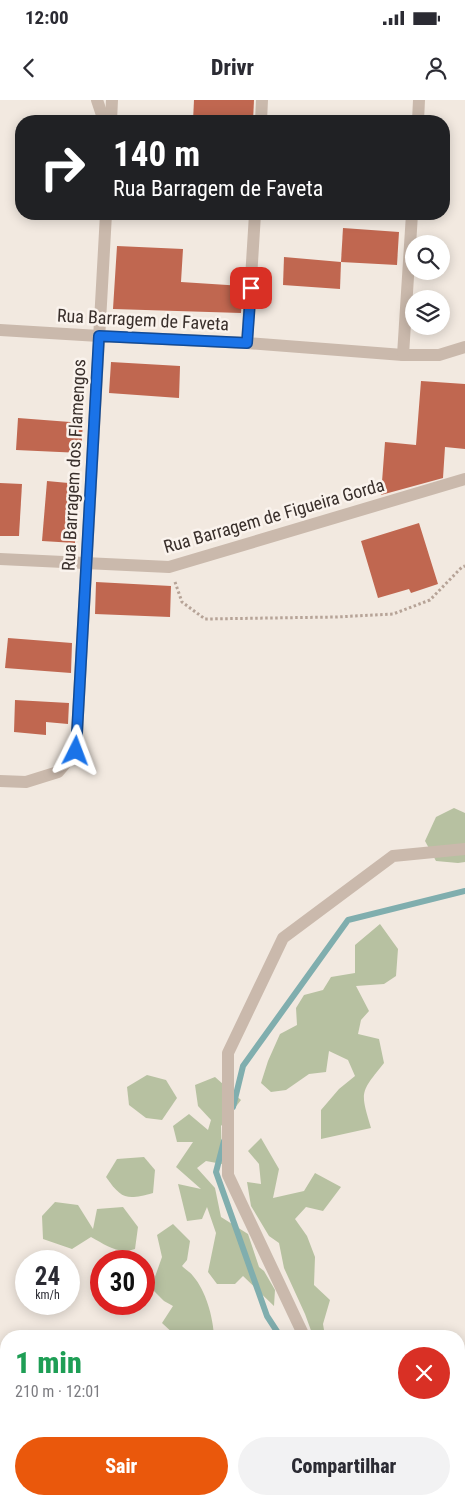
<!DOCTYPE html>
<html lang="pt">
<head>
<meta charset="utf-8">
<style>
  body { margin:0; font-family:"Roboto Condensed",sans-serif; background:#f2f2f3; color:#2b2b33; height:100vh; display:flex; flex-direction:column; font-size:19px; white-space:nowrap }
  * { box-sizing:border-box; margin:0 }
  p { font-size:16px; color:#7c7c81 }
  .icon { flex:none; width:28px; height:28px; fill:none; stroke:currentColor; stroke-width:2; stroke-linecap:round; stroke-linejoin:round }
  .map { position:relative; flex:1; overflow:hidden }
  .sheet { position:absolute; left:0px; top:1230px; width:465px; height:175px; display:flex; flex-direction:column; background:#fff; border-radius:20px 20px 0 0; box-shadow:0 2px 12px #0003 }
  .sheet>* { flex:none }
  .banner { position:absolute; left:15px; top:15px; width:435px; height:105px; border-radius:20px; box-shadow:0 2px 12px #0003; background:#202124; color:#fff; overflow:hidden }
  .tools { position:absolute; left:405px; top:135px; display:grid; gap:10px }
  .tools a { display:grid; place-items:center; width:45px; height:45px; border-radius:50%; background:#fff; box-shadow:0 2px 12px #0003; font-size:25px }
  .speed { position:absolute; left:15px; top:1150px; display:flex; gap:10px; font-size:25px; font-weight:700; text-align:center }
  .speed>* { display:grid; place-content:center; width:65px; height:65px; border-radius:50%; background:#fff; box-shadow:0 2px 12px #0003; line-height:1 }
  .speed small { font-size:12px; font-weight:400 }
  .speed .limit { border:8px solid #d22; background:#fff; color:#111 }
  .pin { position:absolute; display:grid; place-items:center; width:42px; height:42px; color:#fff; margin:-21px; border-radius:10px; box-shadow:0 2px 8px #0006 }
  .me { position:absolute; width:55px; margin:-28px; rotate:3deg; stroke-linejoin:round; filter:drop-shadow(0 0 4px #0008) }
  .turn { display:flex; align-items:center; gap:18px; height:105px; padding:0 15px; font-size:22px }
  .turn .icon { width:65px; height:65px; stroke-width:2.5 }
  .turn b { display:block; font-size:35px; line-height:42px }
  .round { display:grid; place-items:center; flex:none; width:52px; height:52px; border-radius:26px; background:#f2f2f3 }
  .summary { display:flex; align-items:center; justify-content:space-between; height:85px; padding:0 15px }
  h1 { font-size:30px; font-weight:800; line-height:38px; color:#1e9e55 }
  .button { display:flex; gap:10px; margin-top:auto; padding:10px 15px }
  .button a { flex:1; height:58px; border-radius:30px; background:#ea580c; color:#fff; font-size:20px; font-weight:800; line-height:58px; text-align:center }
  .button a+a { background:#f2f2f3; color:#2b2b33 }
  .status { display:flex; justify-content:space-between; align-items:center; height:35px; padding:0 25px; background:#fff; direction:ltr }
  .status svg { height:14px; fill:currentColor }
  header { display:flex; justify-content:space-between; align-items:center; height:65px; padding:0 15px; background:#fff; font-size:22px; font-weight:800 }
  .map>svg:first-child { display:block }
  .green { fill:#b7c1a1 }
  .lines { fill:none; stroke-linecap:round; stroke-linejoin:round }
  .stream { stroke:#80aeae; stroke-width:6 }
  .building { fill:#c06750 }
  .path { stroke:#b6a397; stroke-width:3; stroke-dasharray:2.5 2.5; stroke-linecap:butt }
  .street { stroke:#cab9ac; stroke-width:12 }
  .route-casing { stroke:#114b97; stroke-width:12 }
  .route { stroke:#1a73e8; stroke-width:9 }
  .labels { text-anchor:middle; stroke-width:5; stroke-linejoin:round; paint-order:stroke }
  .street-label { font-size:18px; fill:#392f2b; stroke:#faf3ed }
</style>
</head>
<body>
<div class="status"><b>12:00</b><svg viewBox="0 0 49 12"><path d="M0 12V9h3v3zM5 12V6h3v6zM10 12V3h3v9zM15 12V0h3v12zM26 1h20v11H26zM47 4h2v5h-2z"/></svg></div>
<header><svg class="icon" aria-label="back" viewBox="0 0 24 24"><path d="M15 5l-7 7 7 7"/></svg>Drivr<svg class="icon" aria-label="person" viewBox="0 0 24 24"><circle cx="12" cy="8" r="4"/><path d="M4 21q1-7 8-7t8 7"/></svg></header>
<div class="map">
<svg width="465" height="1405" viewBox="0 0 465 1405">
  <rect width="100%" height="100%" fill="#f2e9e0"/>
  <g class="green">
    <polygon points="454,708 465,713 465,762 458,763 436,761 425,741 436,717"/>
    <path d="M380,824L398,849L396,876L384,884L356,886L369,911L361,920L358,934L379,939L384,963C360,993 360,991 371,1028L321,1039V1010L339,989L355,976L348,960L329,951L326,972L309,974L286,990L271,992L261,983L268,961L280,934L297,925L296,908L304,895L323,890L331,877L355,873V845Z"/>
    <polygon points="147,975 166,980 177,998 162,1020 146,1018 129,1005 127,987"/>
    <polygon points="215,977 241,1000 221,1026 222,1064 206,1061 197,1068 215,1088 221,1117 248,1134 259,1167 264,1171 275,1190 274,1206 243,1176 235,1184 217,1184 208,1172 216,1133 207,1107 202,1119 187,1121 178,1084 201,1089 176,1067 193,1042 177,1042 173,1026 189,1014 208,1030 211,1020 198,1006 195,985"/>
    <polygon points="261,1038 279,1069 273,1098 304,1091 315,1073 341,1087 323,1111 306,1107 295,1119 307,1136 315,1157 314,1185 330,1200 323,1224 325,1236 313,1236 305,1214 284,1168 279,1143 269,1136 251,1106 247,1082 261,1084 259,1064 248,1051"/>
    <path d="M144,1057L155,1070L153,1093C127,1100 122,1100 106,1077L117,1059Z"/>
    <path d="M55,1102L78,1105L93,1129L97,1109L123,1107L138,1127L135,1149C118,1155 106,1145 91,1137L72,1149L43,1139L42,1116Z"/>
    <path d="M173,1124L190,1141L187,1160L182,1166C185,1169 190,1172 193,1176C206,1191 213,1217 214,1236H176L162,1223L173,1206L164,1201L151,1188L162,1157L157,1135Z"/>
    <polygon points="459,1368 465,1371 465,1405 440,1405 437,1399 459,1399"/>
  </g>
  <g class="lines">
    <g class="stream">
      <polyline points="233,1007 243,966 348,820 465,791"/>
      <polyline points="224,1041 216,1072 267,1216 280,1236"/>
      <polyline points="384,1399 392,1405"/>
    </g>
  </g>
  <g class="building">
    <polygon points="194,0 254,0 253,21 193,21"/>
    <polygon points="128,114 187,114 187,120 128,115"/>
    <polygon points="343,128 399,132 397,165 341,162"/>
    <polygon points="117,146 183,149 181,182 243,186 241,213 113,209"/>
    <polygon points="284,157 341,162 340,189 283,185"/>
    <polygon points="111,262 180,266 179,298 109,293"/>
    <polygon points="421,281 465,284 465,349 445,347 443,378 381,395 385,342 416,345"/>
    <polygon points="18,318 83,323 81,353 16,350"/>
    <polygon points="47,381 79,384 75,443 42,441"/>
    <polygon points="0,383 22,384 19,436 0,436"/>
    <polygon points="419,423 438,484 411,493 409,489 378,498 361,441"/>
    <polygon points="96,482 171,486 170,517 95,514"/>
    <polygon points="8,538 72,543 71,573 5,568"/>
    <polygon points="15,600 69,603 68,624 46,622 46,635 14,632"/>
  </g>
  <g class="lines">
    <polyline class="path" points="175,482 182,502 205,519 336,517 393,514 430,500 462,467 465,466"/>
    <g class="street">
      <polyline points="97,0 104,21"/>
      <polyline points="111,21 112,0"/>
      <polyline points="261,21 262,0"/>
      <polyline points="418,21 419,0"/>
      <polyline points="0,230 99,236 247,243 403,255 439,255 465,247"/>
      <polyline points="247,243 255,114"/>
      <polyline points="403,255 412,114"/>
      <polyline points="0,459 169,467 465,379"/>
      <polyline points="0,681 26,682 58,672 76,651 106,114"/>
      <polyline points="304,1236 228,1075 228,953 283,838 393,756 465,749"/>
      <polyline points="413,1399 419,1405"/>
    </g>
  </g>
  <g class="lines">
    <defs>
      <polyline id="route" points="76,651 99,236 247,243 251,188"/>
    </defs>
    <use href="#route" class="route-casing"/>
    <use href="#route" class="route"/>
  </g>
  <g class="labels">
    <g class="street-label">
      <text transform="translate(143 220) rotate(3)" y="6">Rua Barragem de Faveta</text>
      <text transform="translate(74 365) rotate(-87)" y="6">Rua Barragem dos Flamengos</text>
      <text transform="translate(274 416) rotate(-16)" y="6">Rua Barragem de Figueira Gorda</text>
    </g>
  </g>
</svg>
<div class="tools">
<a><svg class="icon" aria-label="search" viewBox="0 0 24 24"><circle cx="10" cy="10" r="6"/><path d="M15 15l6 6"/></svg></a>
<a><svg class="icon" aria-label="layers" viewBox="0 0 24 24"><path d="M12 4l9 5-9 5-9-5zM3 14l9 5 9-5"/></svg></a>
</div>
<div class="speed"><div>24<small>km/h</small></div><div class="limit">30</div></div>
<div class="pin" style="left:251px;top:188px;background:#d93025"><svg class="icon" aria-label="arrive" viewBox="0 0 24 24"><path d="M6 21V4h12l-3 4 3 4H6"/></svg></div>
<svg class="me" style="left:76px;top:651px" viewBox="-20 -20 40 40"><path d="M0-17L14 15 0 8-14 15z" fill="#1a73e8" stroke="#fff" stroke-width="4"/></svg>
<div class="banner">
<div class="turn"><svg class="icon" aria-label="right" viewBox="0 0 24 24"><path d="M7 20v-9h11M14 6l5 5-5 5"/></svg><div><b>140 m</b>Rua Barragem de Faveta</div></div>
</div>
<section class="sheet">
<div class="summary"><div><h1>1 min</h1><p>210 m · 12:01</p></div><a class="round" style="background:#d93025;color:#fff"><svg class="icon" aria-label="close" viewBox="0 0 24 24"><path d="M6 6l12 12M18 6L6 18"/></svg></a></div>
<div class="button"><a>Sair</a><a>Compartilhar</a></div>
</section>
</div>
</body>
</html>
